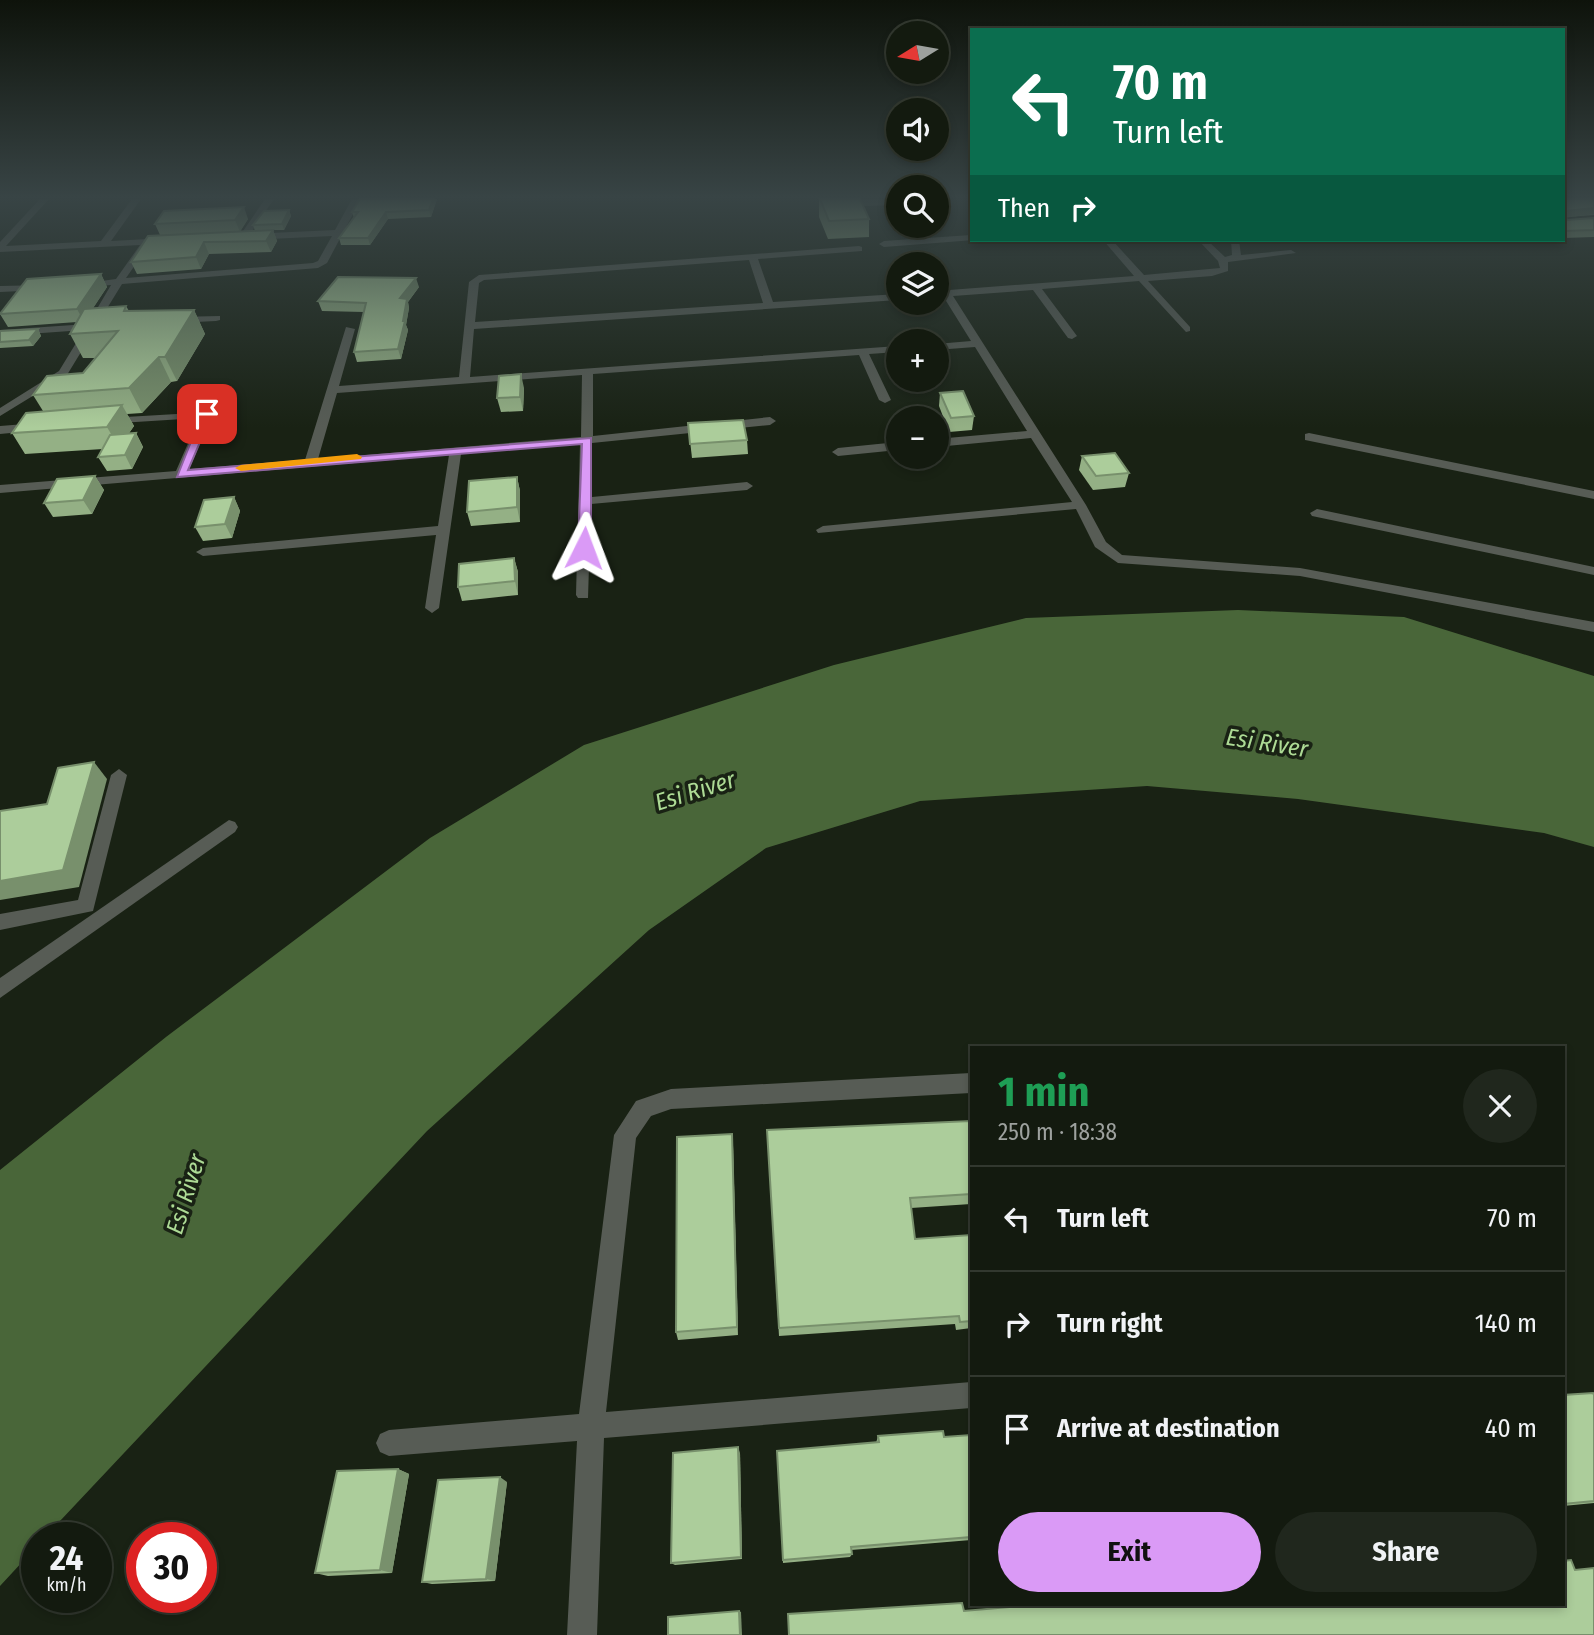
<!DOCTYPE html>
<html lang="en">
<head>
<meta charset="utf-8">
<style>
  body { margin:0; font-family:"Fira Sans Condensed",sans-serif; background:#20271d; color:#f1f3f6; height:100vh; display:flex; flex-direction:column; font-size:26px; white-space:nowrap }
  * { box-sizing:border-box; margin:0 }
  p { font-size:23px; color:#9da19e }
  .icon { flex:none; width:38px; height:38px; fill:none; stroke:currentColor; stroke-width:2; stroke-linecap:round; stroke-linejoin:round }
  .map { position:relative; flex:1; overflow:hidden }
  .panel { position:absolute; left:970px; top:1046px; width:595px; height:560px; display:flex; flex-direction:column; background:#131a0f; border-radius:0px; box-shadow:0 4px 10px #0003,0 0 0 2px #32382f }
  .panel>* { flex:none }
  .hud { position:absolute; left:970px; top:28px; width:595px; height:214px; border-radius:0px; box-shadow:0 4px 10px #0003,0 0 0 2px #32382f; background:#0b6e4f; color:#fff; overflow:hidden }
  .needle { width:46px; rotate:259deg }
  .controls { position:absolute; left:886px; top:21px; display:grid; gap:14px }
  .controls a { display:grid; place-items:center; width:63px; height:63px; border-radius:50%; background:#131a0f; box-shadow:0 4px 10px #0003,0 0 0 2px #32382f; font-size:35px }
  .speed { position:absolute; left:21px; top:1522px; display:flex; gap:14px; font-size:35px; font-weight:700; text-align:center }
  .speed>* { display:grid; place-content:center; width:91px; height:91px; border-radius:50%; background:#131a0f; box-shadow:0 4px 10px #0003,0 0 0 2px #32382f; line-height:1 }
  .speed small { font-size:18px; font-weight:400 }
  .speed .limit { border:10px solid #d22; background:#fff; color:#111 }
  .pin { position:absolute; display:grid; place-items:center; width:60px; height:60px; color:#fff; margin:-30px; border-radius:14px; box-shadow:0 4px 10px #0006 }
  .me { position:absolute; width:77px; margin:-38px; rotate:3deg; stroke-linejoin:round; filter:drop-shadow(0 0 5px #0008) }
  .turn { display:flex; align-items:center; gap:24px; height:147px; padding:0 28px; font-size:32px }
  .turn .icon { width:91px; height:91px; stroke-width:2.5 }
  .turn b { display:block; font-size:49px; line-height:60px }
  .then { display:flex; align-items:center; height:66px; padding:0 28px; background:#0003; gap:14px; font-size:26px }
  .round { display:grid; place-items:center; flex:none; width:74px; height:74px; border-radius:37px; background:#20271d }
  .summary { display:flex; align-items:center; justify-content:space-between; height:119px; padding:0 28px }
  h1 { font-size:42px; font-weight:700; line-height:52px; color:#1e9e55 }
  .action { display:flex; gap:14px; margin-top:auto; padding:14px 28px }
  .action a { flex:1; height:80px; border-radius:42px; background:#da9af6; color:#111; font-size:28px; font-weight:700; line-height:80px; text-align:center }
  .action a+a { background:#20271d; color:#f1f3f6 }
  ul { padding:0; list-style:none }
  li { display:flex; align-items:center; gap:21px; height:105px; padding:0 28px; border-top:2px solid #32382f }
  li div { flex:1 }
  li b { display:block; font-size:26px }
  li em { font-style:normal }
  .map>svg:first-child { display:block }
  .water { fill:#496639 }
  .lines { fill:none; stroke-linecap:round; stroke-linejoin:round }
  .street { fill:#575c55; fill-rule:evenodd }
  .wall { fill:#94b085 }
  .shaded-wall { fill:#78906c }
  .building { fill:#accd9b; stroke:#78906c; stroke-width:2 }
  .route { fill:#da9af6; stroke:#8e64a0; stroke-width:2 }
  .slow { fill:#f59e0b }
  .labels { text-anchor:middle; stroke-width:7; stroke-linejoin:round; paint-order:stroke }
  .water-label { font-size:24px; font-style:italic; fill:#addb95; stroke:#192214 }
</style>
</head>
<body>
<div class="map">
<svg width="1594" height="1635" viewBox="0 0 1594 1635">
  <rect width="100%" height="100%" fill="#192214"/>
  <polygon class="water" points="1238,610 1404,617 1594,676 1594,847 1544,833 1298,799 1147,786 920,801 766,848 649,930 427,1131 44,1538 37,1538 37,1546 0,1586 0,1170 166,1037 430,838 584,745 834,665 1026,618"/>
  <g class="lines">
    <g class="street">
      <polygon points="40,199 49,199 6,246 101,241 132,199 141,199 111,241 167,238 172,241 149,245 126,278 313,263 318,261 332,236 251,240 239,237 265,199 274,199 250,234 335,230 352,199 361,199 327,263 318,268 122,284 98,323 103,326 95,329 67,375 0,416 0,408 59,371 84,330 0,336 0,330 88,324 111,285 84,287 79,284 116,279 140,245 0,252 0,242"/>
      <polygon points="851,199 898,199 898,205 865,206"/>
      <polygon points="936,199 951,199 936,203"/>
      <polygon points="971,235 971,240 974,240 884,247 879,244 884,241"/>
      <polygon points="1103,240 1112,240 1144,275 1220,268 1218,261 1198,240 1207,240 1225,257 1232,255 1231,240 1239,240 1241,255 1291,250 1296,253 1228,262 1228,271 1212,276 1148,281 1190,327 1190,331 1186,332 1139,281 1042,289 1077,336 1072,339 1068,338 1033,290 953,296 1086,505 1106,542 1122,555 1300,568 1594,622 1594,632 1300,576 1118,563 1095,547 1076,509 818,533 816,530 823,526 1072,502 1031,438 936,447 936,439 1027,431 975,347 936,350 936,344 971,341 943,296 936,297 936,291 1134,276"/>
      <path d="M859,246L862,247V251L758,259L773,302L898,294V300L474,329L470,377L898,346V352L869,354L891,400L885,403L879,400L859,355L593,374V436L770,417L776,421L770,425L592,443V497L747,482L753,486L747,490L591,504L588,598H578L576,595L580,444L461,454L439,608L432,613L425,608L436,535L203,556L196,552L203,548L438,526L449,455L0,493V485L176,471L199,418L104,424V420L108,418L211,412L213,414L189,469L305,460L346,327L355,329L339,386L459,377L469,282L479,275ZM749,260L763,303L475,322L479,283L484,280ZM582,375L581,437L318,459L337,393Z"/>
      <polygon points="45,285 47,287 42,290 0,292 0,286"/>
      <polygon points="220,316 220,320 216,321 175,323 170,320 175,317"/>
      <polygon points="38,423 42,424 42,430 0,434 0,426"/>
      <polygon points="1309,433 1594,491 1594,499 1305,440 1305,434"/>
      <polygon points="898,442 898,450 838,456 832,452 838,448"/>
      <polygon points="1317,509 1594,567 1594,575 1312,516 1310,513"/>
      <polygon points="119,769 127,775 93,911 0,930 0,914 78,900 111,775"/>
      <polygon points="229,820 235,822 238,827 235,832 0,998 0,978"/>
      <polygon points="971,1073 971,1093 671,1109 651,1116 636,1138 606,1412 971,1382 971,1408 604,1438 597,1635 567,1635 577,1441 389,1456 380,1452 376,1443 380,1434 389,1430 579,1414 614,1135 636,1101 671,1089"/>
    </g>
  </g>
  <g class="wall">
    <polygon points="360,199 437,199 431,217 388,219 370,245 341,245 339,238 354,218 352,212"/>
    <polygon points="819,199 869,219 869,237 828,239 819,217"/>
    <polygon points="1563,199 1594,199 1594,215 1566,217 1567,220 1594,218 1594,237 1563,238"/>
    <polygon points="289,210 291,216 284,230 273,230 277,241 271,252 209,254 201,269 137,274 131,262 160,235 155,224 248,219 240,231 255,231 253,225"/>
    <polygon points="101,274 107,287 93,308 126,306 129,311 194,310 205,334 177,381 171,382 142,413 127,414 134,426 129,433 136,433 143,447 132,469 107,471 98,457 103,449 25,454 12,433 43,411 33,395 83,373 96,358 83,358 70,334 77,322 8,327 0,314"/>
    <polygon points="419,287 408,302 409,308 406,325 408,330 401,359 357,362 354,352 364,312 322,311 318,301"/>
    <polygon points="38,329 41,336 33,346 0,348 0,331"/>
    <polygon points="524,388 523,411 501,412 497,398"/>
    <polygon points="940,393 974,416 972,430 949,432 939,406"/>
    <polygon points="688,423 747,440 748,454 692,458"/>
    <polygon points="1082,456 1129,473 1125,487 1093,490 1079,470"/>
    <polygon points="95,476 104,490 92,514 53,517 44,503"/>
    <polygon points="517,477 520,491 520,522 471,526 467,512"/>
    <polygon points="234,497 240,511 232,538 203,541 195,527"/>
    <polygon points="514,558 518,572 518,595 462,601 458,587"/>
    <polygon points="971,1121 971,1204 911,1208 915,1239 971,1235 971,1328 956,1330 955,1324 779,1336 767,1130"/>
    <polygon points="733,1145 738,1335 678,1340 676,1332"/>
    <polygon points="1563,1395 1594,1395 1594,1503 1563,1506"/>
    <polygon points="971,1435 971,1540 851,1550 852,1554 850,1557 783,1563 777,1451 876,1443 878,1436 944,1437"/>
    <polygon points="740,1453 742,1559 675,1565 671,1563"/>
    <polygon points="398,1469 409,1474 392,1573 328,1576 315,1573"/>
    <polygon points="507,1482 495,1581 432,1584 422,1582"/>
  </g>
  <g class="shaded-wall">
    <polygon points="433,199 437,199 431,217 429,210"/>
    <polygon points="244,207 248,219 240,232 235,220"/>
    <polygon points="1594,208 1594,214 1563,218 1564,211"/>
    <polygon points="289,210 291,216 284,230 282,224"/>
    <polygon points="386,212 388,219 370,245 368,238"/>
    <polygon points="273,230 277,241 271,252 266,241"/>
    <polygon points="204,242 209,254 201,269 196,257"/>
    <polygon points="101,274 107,287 84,322 77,309"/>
    <polygon points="416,278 419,287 408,302 409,308 406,325 408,330 401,359 398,349 400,298"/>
    <polygon points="194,310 205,334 177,381 165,357"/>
    <polygon points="38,329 41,336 33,346 29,340"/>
    <polygon points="159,357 171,382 142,413 129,388"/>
    <polygon points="521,374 524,388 523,411 520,397"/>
    <polygon points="122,405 134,426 119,448 107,427"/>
    <polygon points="136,433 143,447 132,469 125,455"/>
    <polygon points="95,476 104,490 92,514 83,500"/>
    <polygon points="517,477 520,491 520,522 517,507"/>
    <polygon points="234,497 240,511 232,538 225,524"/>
    <polygon points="514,558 518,572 518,595 515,581"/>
    <polygon points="94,762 107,779 79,887 0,900 0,881"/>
    <polygon points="732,1134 733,1145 738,1335 737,1327"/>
    <polygon points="738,1447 740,1453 742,1559 741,1557"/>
    <polygon points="398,1469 409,1474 392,1573 380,1570"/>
    <polygon points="500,1477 507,1482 495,1581 486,1579"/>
    <polygon points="739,1611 741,1612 742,1635 740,1635"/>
  </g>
  <g class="building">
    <polygon points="360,199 433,199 429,210 386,212 368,238 339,238 358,212 352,212"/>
    <polygon points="820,199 860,199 869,219 829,221"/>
    <polygon points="1563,199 1594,199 1594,208 1564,211 1567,220 1594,218 1594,230 1563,231"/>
    <polygon points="244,207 235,220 155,224 164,211"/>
    <polygon points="289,210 282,224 253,225 264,211"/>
    <polygon points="273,230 266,241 204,242 196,257 131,262 148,236"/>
    <polygon points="101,274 77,309 0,314 27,279"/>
    <polygon points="338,277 416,278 400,298 407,299 403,321 405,321 398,349 354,352 366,303 318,301"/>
    <polygon points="126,306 124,311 194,310 165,357 159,357 129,388 33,395 47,376 83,373 118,331 70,334 84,309"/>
    <polygon points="38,329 29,340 0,342 0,331"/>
    <polygon points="521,374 520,397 497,398 499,376"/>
    <polygon points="963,391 974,416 951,418 940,393"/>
    <polygon points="122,405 107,427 12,433 26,413"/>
    <polygon points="743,420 747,440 690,444 688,423"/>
    <polygon points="136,433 125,455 98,457 110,435"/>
    <polygon points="1115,453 1129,473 1096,476 1082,456"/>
    <polygon points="95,476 83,500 44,503 57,479"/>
    <polygon points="517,477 517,507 467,512 469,481"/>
    <polygon points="234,497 225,524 195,527 204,500"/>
    <polygon points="514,558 515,581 458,587 459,564"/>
    <polygon points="94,762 63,870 0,881 0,811 47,804 58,768"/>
    <polygon points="971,1121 971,1194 910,1198 915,1239 971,1235 971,1321 960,1322 959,1316 779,1328 767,1130"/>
    <polygon points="732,1134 737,1327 676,1332 677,1137"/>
    <polygon points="1593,1393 1594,1395 1594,1501 1563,1504 1563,1395"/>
    <polygon points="943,1431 944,1437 971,1435 971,1537 851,1547 852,1554 783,1560 777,1451 879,1442 878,1436"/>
    <polygon points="738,1447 741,1557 671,1563 673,1453"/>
    <polygon points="398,1469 380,1570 315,1573 337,1471"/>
    <polygon points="500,1477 486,1579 422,1582 438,1480"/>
    <polygon points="1571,1560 1575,1570 1594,1568 1594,1635 789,1635 788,1614 962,1603 964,1611 1032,1605 1563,1605 1563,1561"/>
    <polygon points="739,1611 740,1635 668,1635 668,1617"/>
  </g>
  <linearGradient id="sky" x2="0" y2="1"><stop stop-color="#0e130b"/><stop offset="0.46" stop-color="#384445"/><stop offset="1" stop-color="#384445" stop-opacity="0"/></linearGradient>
  <rect width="1594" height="428" fill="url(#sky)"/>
  <polygon class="route" points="207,411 212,414 188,470 591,438 591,548 584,552 578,548 582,444 177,477 202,414"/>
  <polygon class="slow" points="357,454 362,457 361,459 241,471 235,468 241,465"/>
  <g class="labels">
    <g class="water-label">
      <text transform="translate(1267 743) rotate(9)" y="8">Esi River</text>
      <text transform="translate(695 791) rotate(-17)" y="8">Esi River</text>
      <text transform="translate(186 1194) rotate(-73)" y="8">Esi River</text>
    </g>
  </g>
</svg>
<div class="controls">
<a><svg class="needle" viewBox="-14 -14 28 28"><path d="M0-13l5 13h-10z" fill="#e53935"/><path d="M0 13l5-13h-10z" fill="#9da19e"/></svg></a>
<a><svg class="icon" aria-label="sound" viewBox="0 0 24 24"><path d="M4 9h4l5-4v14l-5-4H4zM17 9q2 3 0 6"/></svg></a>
<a><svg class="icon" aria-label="search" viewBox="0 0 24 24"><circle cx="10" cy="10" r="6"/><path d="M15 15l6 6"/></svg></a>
<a><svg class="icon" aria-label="layers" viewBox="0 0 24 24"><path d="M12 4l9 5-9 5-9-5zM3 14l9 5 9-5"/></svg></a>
<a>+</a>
<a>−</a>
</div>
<div class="speed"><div>24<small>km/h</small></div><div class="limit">30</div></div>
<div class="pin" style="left:207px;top:414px;background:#d93025"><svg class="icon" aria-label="arrive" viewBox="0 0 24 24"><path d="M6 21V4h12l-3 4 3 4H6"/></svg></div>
<svg class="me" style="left:584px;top:548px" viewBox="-20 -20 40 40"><path d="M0-17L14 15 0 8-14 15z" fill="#da9af6" stroke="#fff" stroke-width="4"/></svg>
<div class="hud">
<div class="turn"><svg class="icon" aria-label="left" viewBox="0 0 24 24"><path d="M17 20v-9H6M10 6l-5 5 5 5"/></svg><div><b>70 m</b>Turn left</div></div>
<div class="then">Then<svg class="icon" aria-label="right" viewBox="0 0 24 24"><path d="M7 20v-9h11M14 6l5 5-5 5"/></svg></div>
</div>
<section class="panel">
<div class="summary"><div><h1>1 min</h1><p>250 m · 18:38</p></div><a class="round"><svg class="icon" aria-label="close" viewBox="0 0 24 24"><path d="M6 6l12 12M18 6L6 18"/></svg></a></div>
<ul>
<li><svg class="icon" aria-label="left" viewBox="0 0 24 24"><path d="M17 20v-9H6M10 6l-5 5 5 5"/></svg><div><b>Turn left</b></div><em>70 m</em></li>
<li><svg class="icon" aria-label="right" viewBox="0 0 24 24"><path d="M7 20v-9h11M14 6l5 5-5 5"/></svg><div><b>Turn right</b></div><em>140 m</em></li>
<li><svg class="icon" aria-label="arrive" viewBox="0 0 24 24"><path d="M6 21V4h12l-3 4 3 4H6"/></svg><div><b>Arrive at destination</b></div><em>40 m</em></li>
</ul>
<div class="action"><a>Exit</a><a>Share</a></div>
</section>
</div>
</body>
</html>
